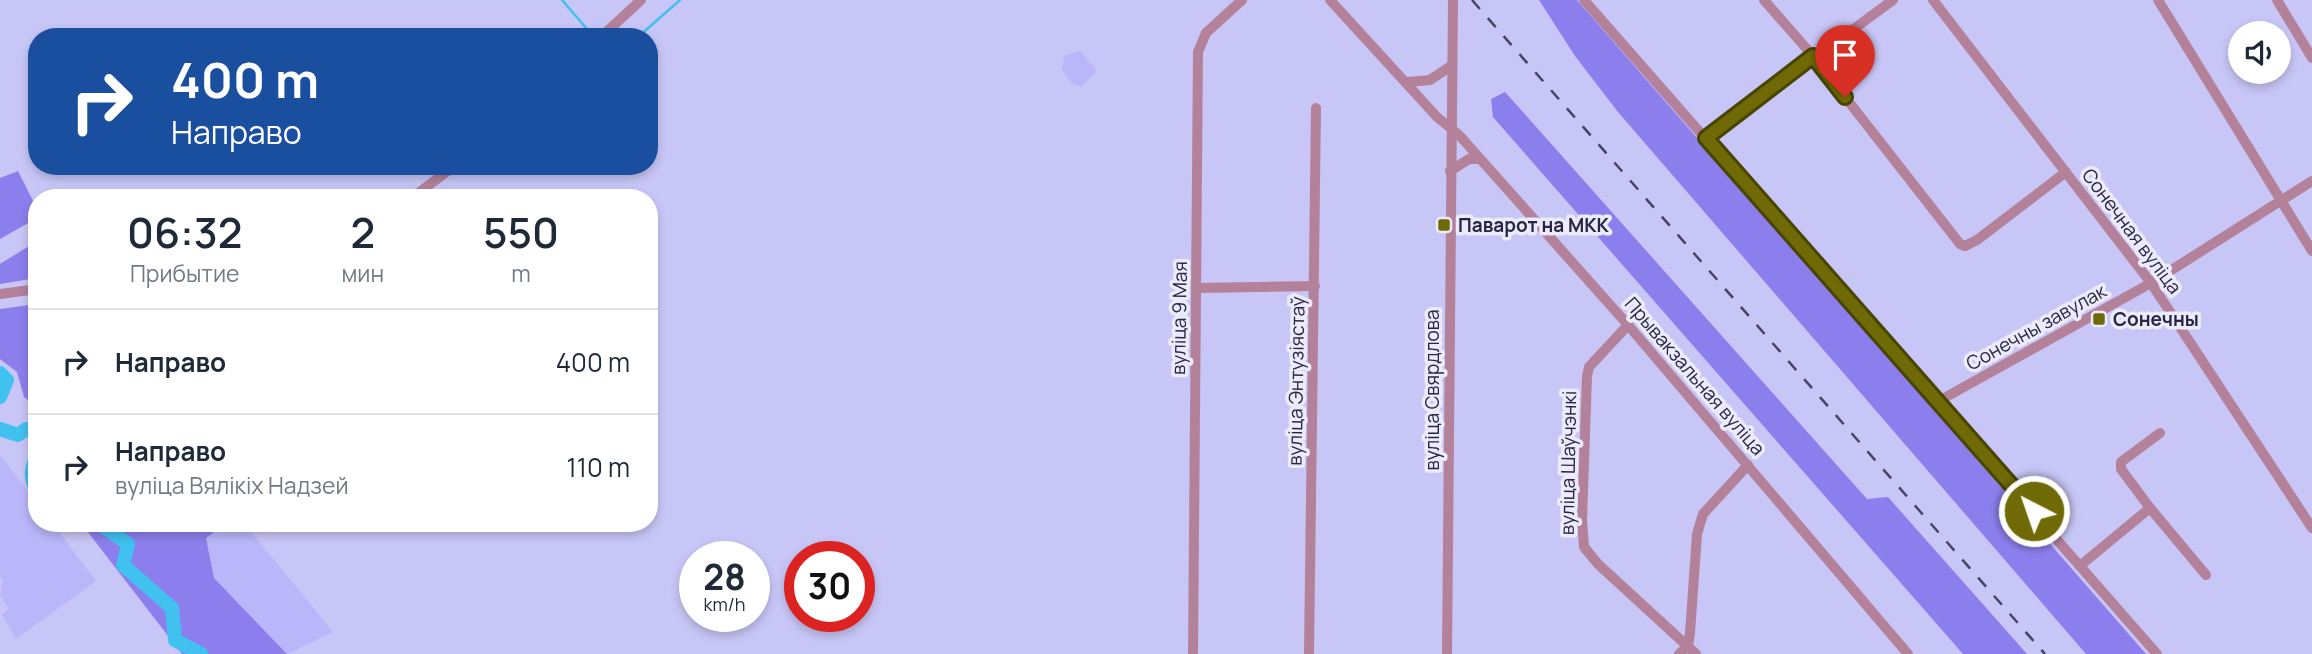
<!DOCTYPE html>
<html lang="ru">
<head>
<meta charset="utf-8">
<style>
  body { margin:0; font-family:Manrope,sans-serif; background:#f6f6f7; color:#1f2937; height:100vh; display:flex; flex-direction:column; font-size:26px; white-space:nowrap }
  * { box-sizing:border-box; margin:0 }
  p { font-size:23px; color:#747a83 }
  .icon { flex:none; width:38px; height:38px; fill:none; stroke:currentColor; stroke-width:2; stroke-linecap:round; stroke-linejoin:round }
  .map { position:relative; flex:1; overflow:hidden }
  .sheet { position:absolute; left:28px; top:189px; width:630px; height:343px; display:flex; flex-direction:column; background:#fff; border-radius:28px; box-shadow:0 4px 10px #0003 }
  .sheet>* { flex:none }
  .top-card { position:absolute; left:28px; top:28px; width:630px; height:147px; border-radius:28px; box-shadow:0 4px 10px #0003; background:#1a4fa0; color:#fff; overflow:hidden }
  .controls { position:absolute; left:2228px; top:21px; display:grid; gap:14px }
  .controls a { display:grid; place-items:center; width:63px; height:63px; border-radius:50%; background:#fff; box-shadow:0 4px 10px #0003; font-size:35px }
  .speed { position:absolute; left:679px; top:541px; display:flex; gap:14px; font-size:35px; font-weight:700; text-align:center }
  .speed>* { display:grid; place-content:center; width:91px; height:91px; border-radius:50%; background:#fff; box-shadow:0 4px 10px #0003; line-height:1 }
  .speed small { font-size:18px; font-weight:400 }
  .speed .limit { border:10px solid #d22; background:#fff; color:#111 }
  .pin { position:absolute; display:grid; place-items:center; width:60px; height:60px; color:#fff; margin:-72px -30px; border-radius:50% 50% 50% 0; rotate:-45deg; box-shadow:0 0 7px #0007 }
  .pin .icon { rotate:45deg }
  .me { position:absolute; width:77px; margin:-38px; rotate:319deg; stroke-linejoin:round; filter:drop-shadow(0 0 5px #0008) }
  .turn { display:flex; align-items:center; gap:24px; height:147px; padding:0 28px; font-size:32px }
  .turn .icon { width:91px; height:91px; stroke-width:2.5 }
  .turn b { display:block; font-size:49px; line-height:60px }
  .eta { display:flex; justify-content:space-evenly; align-items:center; height:119px; text-align:center }
  .eta b { font-size:42px; font-weight:600; line-height:49px }
  ul { padding:0; list-style:none }
  li { display:flex; align-items:center; gap:21px; height:105px; padding:0 28px; border-top:2px solid #e0e1e3 }
  li div { flex:1 }
  li b { display:block; font-size:26px }
  li em { font-style:normal }
  .map>svg:first-child { display:block }
  .green { fill:#bab6fa }
  .forest { fill:#8c7fed }
  .lines { fill:none; stroke-linecap:round; stroke-linejoin:round }
  .stream { stroke:#41c1ef; stroke-width:2.5 }
  .river { stroke:#41c1ef; stroke-width:14 }
  .minor { stroke:#b4819b; stroke-width:10 }
  .rail { stroke:#474465; stroke-width:2.5; stroke-dasharray:12 12; stroke-linecap:butt }
  .route-casing { stroke:#484503; stroke-width:18 }
  .route { stroke:#6f6a05; stroke-width:12 }
  .poi-dot { fill:#6f6a05; stroke:#ebebfb; stroke-width:2.5 }
  .labels { text-anchor:middle; stroke-width:7; stroke-linejoin:round; paint-order:stroke }
  .poi-label { font-size:19px; font-weight:bold; fill:#292644; stroke:#ebebfb; text-anchor:start }
  .street-label { font-size:19px; fill:#292644; stroke:#ebebfb }
</style>
</head>
<body>
<div class="map">
<svg width="2312" height="654" viewBox="0 0 2312 654">
  <rect width="100%" height="100%" fill="#c8c6f6"/>
  <g class="green">
    <polygon points="1080,51 1097,70 1081,87 1071,83 1062,70 1064,56"/>
    <polygon points="0,455 37,503 37,523 52,523 96,581 16,639 2,615 9,609 0,596 3,580 0,576"/>
    <polygon points="226,523 244,523 333,632 287,654 214,578 206,538"/>
  </g>
  <g class="forest">
    <polygon points="1539,0 1577,0 2146,654 2086,654 1618,112 1575,56"/>
    <polygon points="1505,92 1867,499 1888,497 2027,654 1963,654 1493,117 1491,99"/>
    <polygon points="18,171 37,209 37,218 0,239 0,178"/>
    <polygon points="37,241 37,278 0,284 0,264"/>
    <polygon points="37,304 37,407 24,397 17,372 0,359 0,309"/>
    <polygon points="87,523 226,523 206,538 214,578 287,654 182,654 84,527"/>
  </g>
  <g class="lines">
    <g class="stream">
      <polyline points="562,0 593,36"/>
      <polyline points="638,37 680,0"/>
    </g>
    <g class="river">
      <polyline points="0,373 7,380 0,397"/>
      <polyline points="0,429 18,435 26,429 32,432 37,427"/>
      <path d="M37,456C30,470 30,478 37,492"/>
      <polyline points="99,523 128,544 123,565 172,608 175,640 201,654"/>
    </g>
    <g class="minor">
      <polyline points="1330,0 1437,117 1459,135 1628,325 1908,654"/>
      <polyline points="1584,0 2157,654"/>
      <polyline points="1764,0 1813,56 1960,244 1965,246 1977,240 2066,172"/>
      <polyline points="1933,0 2151,283 2312,528"/>
      <polyline points="2158,0 2312,251"/>
      <polyline points="2277,0 2312,58"/>
      <polyline points="601,37 641,0"/>
      <polyline points="1408,82 1430,80 1451,66"/>
      <polyline points="1706,138 1893,0"/>
      <polyline points="1450,171 1469,159 1479,159"/>
      <polyline points="412,198 454,166"/>
      <polyline points="1197,288 1315,286"/>
      <polyline points="0,294 37,289"/>
      <polyline points="1628,325 1589,367 1587,376 1582,520 1584,547 1598,564 1696,654"/>
      <polyline points="1937,402 2151,283 2312,181"/>
      <polyline points="2150,508 2121,469 2121,462 2160,433"/>
      <polyline points="2081,565 2150,508 2206,575"/>
      <polyline points="1193,654 1198,52 1206,33 1242,0"/>
      <polyline points="1309,654 1316,108"/>
      <polyline points="1447,654 1453,0"/>
      <polyline points="1679,654 1688,646 1690,633 1697,534 1703,514 1748,465"/>
    </g>
    <polyline class="rail" points="1472,0 2045,654"/>
  </g>
  <g class="lines">
    <defs>
      <polyline id="route" points="1845,97 1813,56 1706,138 2034,511"/>
    </defs>
    <use href="#route" class="route-casing"/>
    <use href="#route" class="route"/>
  </g>
  <g class="poi-dot">
    <rect x="1437" y="218" width="14" height="14" rx="3.5"/>
    <rect x="2092" y="312" width="14" height="14" rx="3.5"/>
  </g>
  <g class="labels">
    <g class="poi-label">
      <text x="1458" y="232">Паварот на МКК</text>
      <text x="2113" y="326">Сонечны</text>
    </g>
    <g class="street-label">
      <text transform="translate(2132 231) rotate(53)" y="7">Сонечная вуліца</text>
      <text transform="translate(1179 318) rotate(-89)" y="7">вуліца 9 Мая</text>
      <text transform="translate(2036 327) rotate(-29)" y="7">Сонечны завулак</text>
      <text transform="translate(1695 376) rotate(49)" y="7">Прывакзальная вуліца</text>
      <text transform="translate(1296 381) rotate(-89)" y="7">вуліца Энтузіястаў</text>
      <text transform="translate(1432 390) rotate(-90)" y="7">вуліца Свярдлова</text>
      <text transform="translate(1568 463) rotate(-89)" y="7">вуліца Шаўчэнкі</text>
    </g>
  </g>
</svg>
<div class="controls">
<a><svg class="icon" aria-label="sound" viewBox="0 0 24 24"><path d="M4 9h4l5-4v14l-5-4H4zM17 9q2 3 0 6"/></svg></a>
</div>
<div class="speed"><div>28<small>km/h</small></div><div class="limit">30</div></div>
<div class="pin" style="left:1845px;top:97px;background:#d93025"><svg class="icon" aria-label="arrive" viewBox="0 0 24 24"><path d="M6 21V4h12l-3 4 3 4H6"/></svg></div>
<svg class="me" style="left:2034px;top:511px" viewBox="-20 -20 40 40"><circle r="17" fill="#6f6a05" stroke="#fff" stroke-width="3"/><path d="M0-11L8 9 0 5-8 9z" fill="#fff"/></svg>
<div class="top-card">
<div class="turn"><svg class="icon" aria-label="right" viewBox="0 0 24 24"><path d="M7 20v-9h11M14 6l5 5-5 5"/></svg><div><b>400 m</b>Направо</div></div>
</div>
<section class="sheet">
<div class="eta">
<div><b>06:32</b><p>Прибытие</p></div>
<div><b>2</b><p>мин</p></div>
<div><b>550</b><p>m</p></div>
</div>
<ul>
<li><svg class="icon" aria-label="right" viewBox="0 0 24 24"><path d="M7 20v-9h11M14 6l5 5-5 5"/></svg><div><b>Направо</b></div><em>400 m</em></li>
<li><svg class="icon" aria-label="right" viewBox="0 0 24 24"><path d="M7 20v-9h11M14 6l5 5-5 5"/></svg><div><b>Направо</b><p>вуліца Вялікіх Надзей</p></div><em>110 m</em></li>
</ul>
</section>
</div>
</body>
</html>
